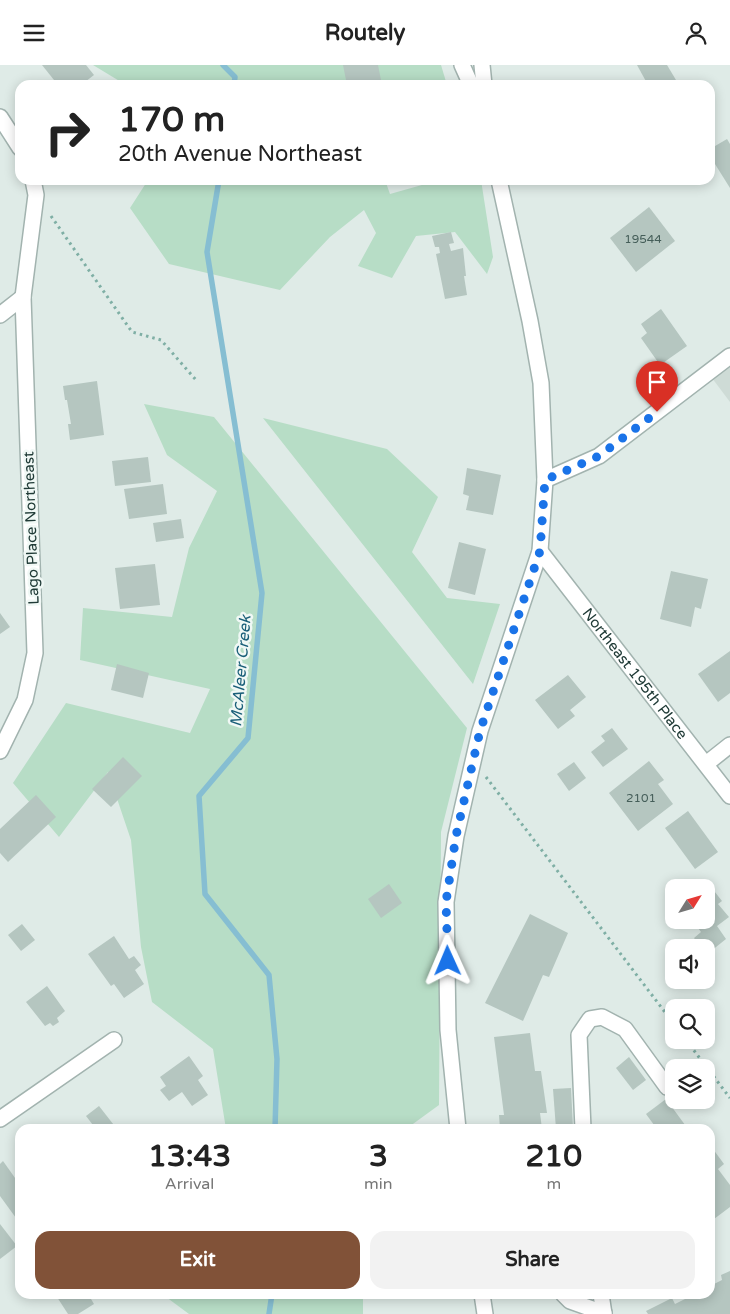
<!DOCTYPE html>
<html lang="en">
<head>
<meta charset="utf-8">
<style>
  body { margin:0; font-family:"Varela Round",sans-serif; background:#f2f2f2; color:#222; height:100vh; display:flex; flex-direction:column; font-size:19px; white-space:nowrap }
  * { box-sizing:border-box; margin:0 }
  p { font-size:16px; color:#767676 }
  .icon { flex:none; width:28px; height:28px; fill:none; stroke:currentColor; stroke-width:2; stroke-linecap:round; stroke-linejoin:round }
  .map { position:relative; flex:1; overflow:hidden }
  .panel { position:absolute; left:15px; top:1059px; width:700px; height:175px; display:flex; flex-direction:column; background:#fff; border-radius:15px; box-shadow:0 2px 12px #0003 }
  .panel>* { flex:none }
  .guide { position:absolute; left:15px; top:15px; width:700px; height:105px; border-radius:15px; box-shadow:0 2px 12px #0003; background:#fff; color:#222; overflow:hidden }
  .needle { width:32px; rotate:53deg }
  .tools { position:absolute; left:665px; top:814px; display:grid; gap:10px }
  .tools a { display:grid; place-items:center; width:50px; height:50px; border-radius:10px; background:#fff; box-shadow:0 2px 12px #0003; font-size:25px }
  .pin { position:absolute; display:grid; place-items:center; width:42px; height:42px; color:#fff; margin:-51px -21px; border-radius:50% 50% 50% 0; rotate:-45deg; box-shadow:0 0 5px #0007 }
  .pin .icon { rotate:45deg }
  .me { position:absolute; width:55px; margin:-28px; rotate:359deg; stroke-linejoin:round; filter:drop-shadow(0 0 4px #0008) }
  .turn { display:flex; align-items:center; gap:18px; height:105px; padding:0 20px; font-size:22px }
  .turn .icon { width:65px; height:65px; stroke-width:2.5 }
  .turn b { display:block; font-size:35px; line-height:42px }
  .eta { display:flex; justify-content:space-evenly; align-items:center; height:85px; text-align:center }
  .eta b { font-size:30px; font-weight:700; line-height:35px }
  .primary-button { display:flex; gap:10px; margin-top:auto; padding:10px 20px }
  .primary-button a { flex:1; height:58px; border-radius:15px; background:#815238; color:#fff; font-size:20px; font-weight:700; line-height:58px; text-align:center }
  .primary-button a+a { background:#f2f2f2; color:#222 }
  header { display:flex; justify-content:space-between; align-items:center; height:65px; padding:0 20px; background:#fff; font-size:22px; font-weight:700 }
  .map>svg:first-child { display:block }
  .built { fill:#cedbd6 }
  .green { fill:#b7ddc6 }
  .lines { fill:none; stroke-linecap:round; stroke-linejoin:round }
  .stream { stroke:#86bed2; stroke-width:5.5 }
  .building { fill:#b5c6c0 }
  .minor-casing { stroke:#a2b3af; stroke-width:18 }
  .path { stroke:#7fafa5; stroke-width:3; stroke-dasharray:2.5 4; stroke-linecap:butt }
  .minor { stroke:#fff; stroke-width:15 }
  .route { stroke:#1a73e8; stroke-width:9; stroke-dasharray:0 16.2 }
  .labels { text-anchor:middle; stroke-width:5; stroke-linejoin:round; paint-order:stroke }
  .number-label { font-size:12px; fill:#455e59 }
  .street-label { font-size:15px; fill:#203b37; stroke:#f0f8f5 }
  .water-label { font-size:16px; font-style:italic; fill:#195e78; stroke:#f0f8f5 }
</style>
</head>
<body>
<header><svg class="icon" aria-label="menu" viewBox="0 0 24 24"><path d="M4 6h16M4 12h16M4 18h16"/></svg>Routely<svg class="icon" aria-label="person" viewBox="0 0 24 24"><circle cx="12" cy="8" r="4"/><path d="M4 21q1-7 8-7t8 7"/></svg></header>
<div class="map">
<svg width="730" height="1249" viewBox="0 0 730 1249">
  <rect width="100%" height="100%" fill="#dfebe7"/>
  <polygon class="built" points="730,300 730,337 712,313"/>
  <g class="green">
    <polygon points="93,0 441,0 447,20 126,20"/>
    <polygon points="148,115 385,115 390,129 436,116 481,115 493,192 487,209 455,167 416,171 392,213 358,201 376,168 364,145 330,172 280,225 169,199 130,143"/>
    <polygon points="144,339 214,352 467,663 441,767 439,1040 406,1064 226,1064 213,984 152,937 141,882 131,775 108,707 59,772 13,718 66,638 190,668 210,624 80,595 83,543 172,552 189,483 217,426 167,390"/>
    <polygon points="263,353 387,384 438,432 412,487 447,533 500,539 473,619"/>
    <polygon points="162,1229 363,1229 363,1249 189,1249"/>
  </g>
  <g class="lines">
    <g class="stream">
      <polyline points="223,0 235,12 234,20"/>
      <polyline points="219,115 207,187 262,528 248,673 199,731 205,829 269,910 277,994 275,1064"/>
      <polyline points="269,1249 272,1229"/>
    </g>
  </g>
  <g class="building">
    <polygon points="42,0 86,0 94,10 81,20 58,20"/>
    <polygon points="343,0 378,0 382,20 347,20"/>
    <polygon points="637,0 667,0 679,20 648,20"/>
    <polygon points="727,74 730,79 730,123 710,91 710,84"/>
    <polygon points="649,142 675,176 636,207 610,173"/>
    <polygon points="451,167 454,178 449,179 451,186 463,183 466,211 464,211 467,230 445,234 436,189 440,188 439,182 435,182 432,171"/>
    <polygon points="661,244 687,281 660,300 641,273 647,268 641,259"/>
    <polygon points="97,316 104,370 70,375 68,359 71,359 67,335 65,335 63,321"/>
    <polygon points="148,392 151,417 115,421 112,396"/>
    <polygon points="467,403 501,410 493,450 466,445 469,431 463,429"/>
    <polygon points="163,419 167,449 129,454 124,424"/>
    <polygon points="181,454 184,473 156,477 153,458"/>
    <polygon points="459,477 486,484 475,530 448,523"/>
    <polygon points="155,499 160,540 120,544 115,503"/>
    <polygon points="671,506 708,514 701,544 695,542 691,562 660,554"/>
    <polygon points="0,548 10,562 0,569"/>
    <polygon points="730,586 730,628 718,637 698,609"/>
    <polygon points="117,599 149,608 143,633 111,625"/>
    <polygon points="568,610 586,632 570,645 575,651 558,664 535,635"/>
    <polygon points="612,663 628,684 603,702 591,687 605,676 601,671"/>
    <polygon points="123,692 142,711 111,742 92,724"/>
    <polygon points="649,696 664,715 658,719 673,739 638,766 609,728"/>
    <polygon points="574,697 586,713 569,726 557,709"/>
    <polygon points="36,730 56,752 8,797 0,788 0,764"/>
    <polygon points="688,746 718,787 695,804 665,763"/>
    <polygon points="707,817 722,836 718,839 729,852 717,861 726,874 706,890 706,882 701,882 694,873 701,867 692,855 706,855 706,822 700,822"/>
    <polygon points="389,819 402,838 381,853 368,834"/>
    <polygon points="530,849 568,868 549,912 543,910 523,956 485,938"/>
    <polygon points="22,859 35,875 21,886 8,870"/>
    <polygon points="114,871 129,894 134,891 141,900 135,905 144,919 124,933 114,919 111,921 88,889"/>
    <polygon points="47,921 65,946 57,953 59,957 53,961 50,958 45,961 26,937"/>
    <polygon points="530,968 535,1006 541,1006 547,1048 540,1048 542,1064 500,1064 499,1050 504,1050 494,972"/>
    <polygon points="189,991 203,1011 198,1015 208,1030 192,1041 182,1027 169,1036 160,1025 166,1021 160,1012"/>
    <polygon points="629,992 646,1015 633,1025 616,1003"/>
    <polygon points="571,1023 573,1063 556,1064 553,1024"/>
    <polygon points="666,1034 688,1064 657,1064 646,1049"/>
    <polygon points="99,1041 117,1064 96,1064 86,1051"/>
    <polygon points="710,1080 724,1099 718,1104 730,1120 730,1142 710,1157"/>
    <polygon points="3,1096 20,1120 20,1150 16,1153 0,1131 0,1099"/>
    <polygon points="0,1159 17,1181 0,1194"/>
    <polygon points="730,1206 730,1249 648,1249 646,1246 672,1233 675,1239 695,1229 710,1229 710,1221 722,1215 721,1210"/>
    <polygon points="55,1229 88,1229 94,1239 78,1249 68,1249"/>
  </g>
  <g class="lines">
    <defs>
      <g id="minor">
        <polyline points="462,0 471,20"/>
        <polyline points="482,0 484,20"/>
        <polyline points="0,52 20,83"/>
        <polyline points="0,250 23,232"/>
        <polyline points="545,415 599,391 730,291"/>
        <path id="s1" d="M540,486L730,731"/>
        <polyline points="0,686 25,635 35,588 23,232 36,130 33,115"/>
        <polyline points="706,699 730,680"/>
        <polyline points="0,1054 114,975"/>
        <polyline points="458,1064 448,965 446,837 456,771 480,666 540,486 545,415 541,318 530,256 499,115"/>
        <polyline points="583,1064 579,970 590,954 602,952 625,964 667,1022"/>
        <polyline points="482,1229 485,1249"/>
        <polyline points="563,1229 570,1236 604,1248"/>
        <polyline points="601,1229 604,1249"/>
      </g>
    </defs>
    <use href="#minor" class="minor-casing"/>
    <g class="path">
      <polyline points="51,151 132,267 161,275 196,315"/>
      <polyline points="486,712 674,959"/>
      <polyline points="686,975 730,1033"/>
    </g>
    <use href="#minor" class="minor"/>
  </g>
  <g class="lines">
    <polyline class="route" points="448,896 446,837 456,771 480,666 540,486 545,415 599,391 657,347"/>
  </g>
  <g class="labels">
    <g class="number-label">
      <text x="643" y="178">19544</text>
      <text x="641" y="737">2101</text>
    </g>
    <g class="street-label">
      <text transform="translate(31 463) rotate(-92)" y="5">Lago Place Northeast</text>
      <text dy="5" stroke="none"><textPath href="#s1" startOffset="155">Northeast 195th Place</textPath></text>
    </g>
    <g class="water-label">
      <text transform="translate(240 606) rotate(-85)" y="6">McAleer Creek</text>
    </g>
  </g>
</svg>
<div class="tools">
<a><svg class="needle" viewBox="-14 -14 28 28"><path d="M0-13l5 13h-10z" fill="#e53935"/><path d="M0 13l5-13h-10z" fill="#767676"/></svg></a>
<a><svg class="icon" aria-label="sound" viewBox="0 0 24 24"><path d="M4 9h4l5-4v14l-5-4H4zM17 9q2 3 0 6"/></svg></a>
<a><svg class="icon" aria-label="search" viewBox="0 0 24 24"><circle cx="10" cy="10" r="6"/><path d="M15 15l6 6"/></svg></a>
<a><svg class="icon" aria-label="layers" viewBox="0 0 24 24"><path d="M12 4l9 5-9 5-9-5zM3 14l9 5 9-5"/></svg></a>
</div>
<div class="pin" style="left:657px;top:347px;background:#d93025"><svg class="icon" aria-label="arrive" viewBox="0 0 24 24"><path d="M6 21V4h12l-3 4 3 4H6"/></svg></div>
<svg class="me" style="left:448px;top:896px" viewBox="-20 -20 40 40"><path d="M0-17L14 15 0 8-14 15z" fill="#1a73e8" stroke="#fff" stroke-width="4"/></svg>
<div class="guide">
<div class="turn"><svg class="icon" aria-label="right" viewBox="0 0 24 24"><path d="M7 20v-9h11M14 6l5 5-5 5"/></svg><div><b>170 m</b>20th Avenue Northeast</div></div>
</div>
<section class="panel">
<div class="eta">
<div><b>13:43</b><p>Arrival</p></div>
<div><b>3</b><p>min</p></div>
<div><b>210</b><p>m</p></div>
</div>
<div class="primary-button"><a>Exit</a><a>Share</a></div>
</section>
</div>
</body>
</html>
